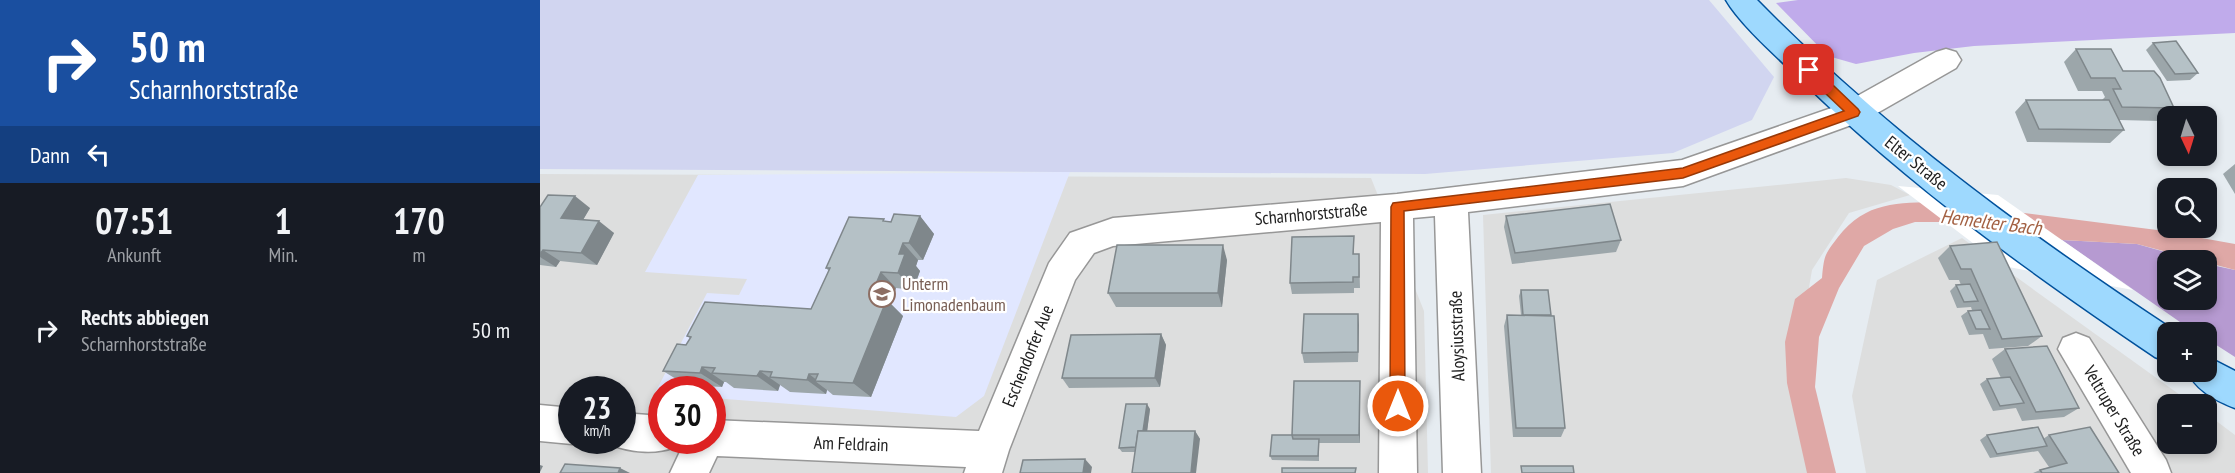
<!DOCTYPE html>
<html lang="de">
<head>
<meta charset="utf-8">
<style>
  body { margin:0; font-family:"PT Sans Narrow",sans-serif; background:#20242c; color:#f1f3f6; height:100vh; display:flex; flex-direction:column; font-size:22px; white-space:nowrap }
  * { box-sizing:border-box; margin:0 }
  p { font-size:20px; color:#9ea1a6 }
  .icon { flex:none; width:33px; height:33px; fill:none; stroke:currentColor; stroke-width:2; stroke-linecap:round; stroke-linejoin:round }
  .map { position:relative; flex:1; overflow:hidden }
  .details { display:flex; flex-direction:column; background:#171b24; width:540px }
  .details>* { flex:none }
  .top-card { background:#1a4fa0; color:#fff; overflow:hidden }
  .needle { width:39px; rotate:176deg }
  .tools { position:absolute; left:1617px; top:106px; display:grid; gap:12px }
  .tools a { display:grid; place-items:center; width:60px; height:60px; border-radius:12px; background:#171b24; box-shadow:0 3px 9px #0003; font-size:30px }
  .speed { position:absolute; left:18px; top:376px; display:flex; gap:12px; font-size:30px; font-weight:700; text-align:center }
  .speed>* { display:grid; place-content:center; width:78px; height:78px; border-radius:50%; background:#171b24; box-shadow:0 3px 9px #0003; line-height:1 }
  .speed small { font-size:15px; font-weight:400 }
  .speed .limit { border:9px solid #d22; background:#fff; color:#111 }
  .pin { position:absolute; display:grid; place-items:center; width:51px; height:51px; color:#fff; margin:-26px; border-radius:12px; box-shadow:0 3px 9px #0006 }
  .me { position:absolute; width:66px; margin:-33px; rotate:0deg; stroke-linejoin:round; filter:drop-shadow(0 0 4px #0008) }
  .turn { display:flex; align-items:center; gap:21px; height:126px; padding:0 30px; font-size:27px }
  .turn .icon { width:78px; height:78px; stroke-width:2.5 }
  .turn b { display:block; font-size:42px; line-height:51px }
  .then { display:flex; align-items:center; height:57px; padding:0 30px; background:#0003; gap:12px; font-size:22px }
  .eta { display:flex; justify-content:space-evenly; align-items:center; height:102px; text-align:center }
  .eta b { font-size:36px; font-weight:600; line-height:42px }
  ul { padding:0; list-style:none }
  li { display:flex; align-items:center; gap:18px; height:90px; padding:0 30px }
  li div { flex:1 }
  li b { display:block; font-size:22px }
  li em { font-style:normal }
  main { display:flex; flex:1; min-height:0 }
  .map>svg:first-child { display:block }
  .residential { fill:#dddede; fill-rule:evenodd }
  .education { fill:#e1e7ff }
  .farmland { fill:#d1d5f0 }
  .grass { fill:#c0abeb }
  .forest { fill:#b69ad1 }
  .water { fill:#dfa8a6 }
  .pier { fill:#fff }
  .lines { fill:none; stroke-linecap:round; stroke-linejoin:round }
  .minor-casing { stroke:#979797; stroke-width:3 }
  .major-casing { stroke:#00519c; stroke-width:3 }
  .minor { fill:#fff; fill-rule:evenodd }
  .major { fill:#9ed9fe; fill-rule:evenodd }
  .wall { fill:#9ca6aa }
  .shaded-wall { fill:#7f878b }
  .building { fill:#b5c1c6; stroke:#7f878b; stroke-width:1.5 }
  .route { fill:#ea580c; stroke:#983908; stroke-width:1.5 }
  .labels { text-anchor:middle; stroke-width:4.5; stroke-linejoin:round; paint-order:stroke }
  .street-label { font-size:18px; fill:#202020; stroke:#fff }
  .education-label { font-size:18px; fill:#785e54; stroke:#fff; text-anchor:start }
  .water-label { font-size:20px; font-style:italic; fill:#a36143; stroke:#fff }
</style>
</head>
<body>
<main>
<section class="details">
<div class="top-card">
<div class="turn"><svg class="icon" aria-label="right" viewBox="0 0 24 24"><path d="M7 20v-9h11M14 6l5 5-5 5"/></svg><div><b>50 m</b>Scharnhorststraße</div></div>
<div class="then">Dann<svg class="icon" aria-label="left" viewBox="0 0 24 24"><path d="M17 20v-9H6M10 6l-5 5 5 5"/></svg></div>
</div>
<div class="eta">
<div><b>07:51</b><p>Ankunft</p></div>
<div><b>1</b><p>Min.</p></div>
<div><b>170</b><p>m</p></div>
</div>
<ul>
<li><svg class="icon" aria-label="right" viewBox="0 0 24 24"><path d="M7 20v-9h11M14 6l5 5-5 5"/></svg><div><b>Rechts abbiegen</b><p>Scharnhorststraße</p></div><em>50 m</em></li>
</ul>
</section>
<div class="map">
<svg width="1695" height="473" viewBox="0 0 1695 473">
  <rect width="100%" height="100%" fill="#e6ecf1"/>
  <g class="residential">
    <path d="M0,174L831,178L884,311L888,473H0ZM32,390H82V441H32ZM122,390H172V441H122Z"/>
    <polygon points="1306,178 1351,185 1370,195 1309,213 1272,270 1253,380 1277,473 951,473 943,215"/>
    <polygon points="1422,238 1654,405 1628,405 1628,444 1666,444 1667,414 1695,435 1695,473 1326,473 1312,396 1337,280"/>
  </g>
  <polygon class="education" points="530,172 444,396 416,417 173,398 172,390 122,390 121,394 115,393 167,293 199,295 207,279 105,272 158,175"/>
  <polygon class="farmland" points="0,0 1169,0 1234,77 1212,120 1133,153 885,174 0,169"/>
  <polygon class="grass" points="1258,0 1695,0 1695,33 1434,46 1374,53 1316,64 1288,56 1236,3"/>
  <polygon class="forest" points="1522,240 1597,244 1657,261 1628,261 1628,300 1666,300 1667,264 1695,270 1695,357 1667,339 1666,333 1657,333 1640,322"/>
  <path class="water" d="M1399,202L1617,230L1695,244V270L1597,244L1522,240L1405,222H1375L1353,229L1324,246L1299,288L1279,337L1275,387L1296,473H1267L1247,383L1245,342L1255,299L1282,278C1284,255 1285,254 1298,237C1326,201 1358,203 1399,202Z"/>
  <polygon class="pier" points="1358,186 1458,195 1593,290 1463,266"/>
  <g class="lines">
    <defs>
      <g id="minor">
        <polygon points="1406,49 1416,52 1421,60 1416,68 1325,120 1154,182 1143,186 928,212 941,473 903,473 895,216 873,218 877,473 839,473 841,222 573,246 554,253 535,280 469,450 462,473 424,473 426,467 177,456 169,473 130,473 145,441 172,441 172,420 439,431 509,263 530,233 573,218 857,194 1142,160 1303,104 1396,52"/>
        <polygon points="1536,333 1549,338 1626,460 1631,473 1591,473 1518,349 1523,338"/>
        <polygon points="0,405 32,408 32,441 39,441 32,444 0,441"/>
        <path d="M82,413L122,416V441H138L135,447C115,455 89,452 69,444L68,441H82Z"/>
      </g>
      <g id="major">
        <path d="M1186,0H1217C1343,129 1487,234 1638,333H1628V362L1615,357C1492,274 1371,187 1264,83C1242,61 1201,26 1186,0Z"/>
        <path d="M1666,356L1695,371V408C1676,401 1656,390 1648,372H1666Z"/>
      </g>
    </defs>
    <use href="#minor" class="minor-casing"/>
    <use href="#major" class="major-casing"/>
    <use href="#minor" class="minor"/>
    <use href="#major" class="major"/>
  </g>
  <g class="wall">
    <polygon points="1613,43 1658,73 1650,80 1627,81 1606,50"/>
    <polygon points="1536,49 1583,71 1634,108 1620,121 1579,120 1584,130 1570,143 1487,142 1475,112 1486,100 1562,100 1565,97 1562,91 1538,91 1524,62"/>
    <polygon points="1695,164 1695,194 1683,174"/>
    <polygon points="0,207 50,208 43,220 74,233 57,265 20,261 16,267 0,265"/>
    <polygon points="380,216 394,234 383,260 378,260 376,266 380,271 373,290 356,288 350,303 363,316 331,397 293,395 287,390 286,394 250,392 240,385 238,391 194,388 186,382 184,382 182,387 146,385 123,371 146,345 150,338 147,336 271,309 289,271 286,268 346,221 351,222"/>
    <polygon points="966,216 1081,240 1076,252 972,264 964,227"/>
    <polygon points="814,236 814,254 819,254 820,288 814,288 814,293 752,294 750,283"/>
    <polygon points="1410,246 1502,336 1488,346 1449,349 1443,334 1429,335 1421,316 1428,311 1432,310 1431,307 1417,308 1410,291 1416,285 1421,285 1419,280 1409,280 1398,258"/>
    <polygon points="687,260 682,307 576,307 568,293"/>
    <polygon points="981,290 1011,316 1025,428 1021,437 973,437 964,326 967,315 981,315 979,296"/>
    <polygon points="818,314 818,362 764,363 762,353"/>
    <polygon points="621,334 626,345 620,387 529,388 522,378"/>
    <polygon points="1465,349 1539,408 1524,417 1482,421 1476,408 1453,411 1440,384 1447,379 1461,378 1452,359"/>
    <polygon points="820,381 820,443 779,443 779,461 732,460 730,456 752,435"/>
    <polygon points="610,409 607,431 655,431 660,439 595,452 582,452 579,448"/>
    <polygon points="1447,435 1503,439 1509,435 1579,473 1493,473 1500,470 1509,467 1498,451 1450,458 1440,440"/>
  </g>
  <g class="shaded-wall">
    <polygon points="35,196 50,208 37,230 21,218"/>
    <polygon points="380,216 394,234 383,260 369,243"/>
    <polygon points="59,221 74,233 57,265 41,253"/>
    <polygon points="363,243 378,260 376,266 380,271 373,290 358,273 359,254"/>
    <polygon points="683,245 687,260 682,307 678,293"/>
    <polygon points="3,250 20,261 16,267 0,257 0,254"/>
    <polygon points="341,272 356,288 350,303 363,316 331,397 313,383 330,298"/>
    <polygon points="818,314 819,325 818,362"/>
    <polygon points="621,334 626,345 620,387 615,378"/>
    <polygon points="162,367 184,382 182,387 160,373"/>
    <polygon points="220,371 240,385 238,391 217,376"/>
    <polygon points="269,374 278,381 275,381 287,390 286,394 267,380"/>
    <polygon points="820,381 820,443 819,435"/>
    <polygon points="607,404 610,409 606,440 599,447"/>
    <polygon points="655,431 660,439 656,473 651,473"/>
    <polygon points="545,459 552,467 551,473 543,473"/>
    <polygon points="0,465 3,466 0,472"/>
    <polygon points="80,468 90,473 78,473"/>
  </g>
  <g class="building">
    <polygon points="1636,41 1658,73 1635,74 1613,43"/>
    <polygon points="1536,49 1571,49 1583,71 1614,71 1620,78 1634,108 1582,107 1573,89 1581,89 1575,78 1551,78"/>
    <polygon points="1486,100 1569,100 1584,130 1499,129"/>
    <polygon points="8,195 35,196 21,218 59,221 41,253 3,250 0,254 0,207"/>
    <polygon points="1070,204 1081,240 975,253 966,216"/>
    <polygon points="354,214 380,216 369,243 363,243 359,254 365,254 358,273 341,272 330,298 347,299 313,383 275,381 278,374 269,374 267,380 230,377 232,372 220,371 217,376 172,373 175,368 162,367 160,373 123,371 137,344 146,345 151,337 147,336 165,302 271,309 290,268 286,268 309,217 344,219 343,221 351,222"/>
    <polygon points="814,236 813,254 819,254 819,277 813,277 813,282 750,283 752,237"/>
    <polygon points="1457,242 1502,336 1462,339 1431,269 1421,269 1410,246"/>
    <polygon points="577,245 683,245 678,293 568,293"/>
    <polygon points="1430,284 1438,301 1424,302 1416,285"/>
    <polygon points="981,290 1008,290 1011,315 983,315"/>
    <polygon points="1441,310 1450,329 1436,329 1428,311"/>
    <polygon points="764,314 818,314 818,352 762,353"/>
    <polygon points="967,315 1014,316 1025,428 976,428"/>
    <polygon points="621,334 615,378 522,378 531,335"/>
    <polygon points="1507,346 1539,408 1496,412 1465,349"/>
    <polygon points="1470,377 1484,403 1460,406 1447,379"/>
    <polygon points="754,381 820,381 819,435 752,435"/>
    <polygon points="586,404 607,404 603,431 598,431 596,447 579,448"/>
    <polygon points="1498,427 1507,446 1457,454 1447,435"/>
    <polygon points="1550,427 1579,473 1502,473 1500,470 1527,463 1509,435"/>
    <polygon points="598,431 655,431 651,473 592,473"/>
    <polygon points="732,435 752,435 753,439 779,439 778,456 730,456"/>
    <polygon points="545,459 543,473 480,473 483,460"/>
    <polygon points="25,464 80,468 78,473 20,473"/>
    <polygon points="981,466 1033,466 1034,473 982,473"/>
    <polygon points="742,468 816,468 815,473 742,473"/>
  </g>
  <polygon class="route" points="1269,66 1274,67 1318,109 1320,112 1318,116 1143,178 864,211 865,406 863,412 858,414 852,412 850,406 851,207 853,203 1143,168 1304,111 1265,74 1263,70"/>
  <defs>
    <symbol id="school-ring" viewBox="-11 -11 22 22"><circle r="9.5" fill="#fff" stroke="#8d6e63" stroke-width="1.5"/><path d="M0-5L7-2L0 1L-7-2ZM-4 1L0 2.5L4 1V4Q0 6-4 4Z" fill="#8d6e63"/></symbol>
  </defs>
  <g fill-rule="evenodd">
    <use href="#school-ring" x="327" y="279" width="30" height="30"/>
  </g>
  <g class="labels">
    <g class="street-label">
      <text transform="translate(1376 163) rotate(39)" y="6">Elter Straße</text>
      <text transform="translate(771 214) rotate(-5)" y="6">Scharnhorststraße</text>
      <text transform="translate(917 336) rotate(-92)" y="6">Aloysiusstraße</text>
      <text transform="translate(488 356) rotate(-68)" y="6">Eschendorfer Aue</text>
      <text transform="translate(1574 411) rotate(59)" y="6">Veltruper Straße</text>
      <text transform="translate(311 444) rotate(2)" y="6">Am Feldrain</text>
    </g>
    <g class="education-label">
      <text x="362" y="290">Unterm<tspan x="362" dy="21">Limonadenbaum</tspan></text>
    </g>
    <g class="water-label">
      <text transform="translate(1451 222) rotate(7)" y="7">Hemelter Bach</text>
    </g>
  </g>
</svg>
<div class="tools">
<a><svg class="needle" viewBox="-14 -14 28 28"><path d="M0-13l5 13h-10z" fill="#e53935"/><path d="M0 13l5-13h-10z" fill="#9ea1a6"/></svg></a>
<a><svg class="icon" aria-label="search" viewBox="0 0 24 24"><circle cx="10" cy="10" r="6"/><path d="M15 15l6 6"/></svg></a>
<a><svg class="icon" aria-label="layers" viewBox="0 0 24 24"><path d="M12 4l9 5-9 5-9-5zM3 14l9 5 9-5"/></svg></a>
<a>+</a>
<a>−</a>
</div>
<div class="speed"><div>23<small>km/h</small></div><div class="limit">30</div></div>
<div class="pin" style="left:1269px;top:70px;background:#d93025"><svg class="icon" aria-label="arrive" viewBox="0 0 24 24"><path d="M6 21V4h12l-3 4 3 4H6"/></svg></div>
<svg class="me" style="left:858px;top:406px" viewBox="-20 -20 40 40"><circle r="17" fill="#ea580c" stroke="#fff" stroke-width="3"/><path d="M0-11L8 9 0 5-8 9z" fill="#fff"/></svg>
</div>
</main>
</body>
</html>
